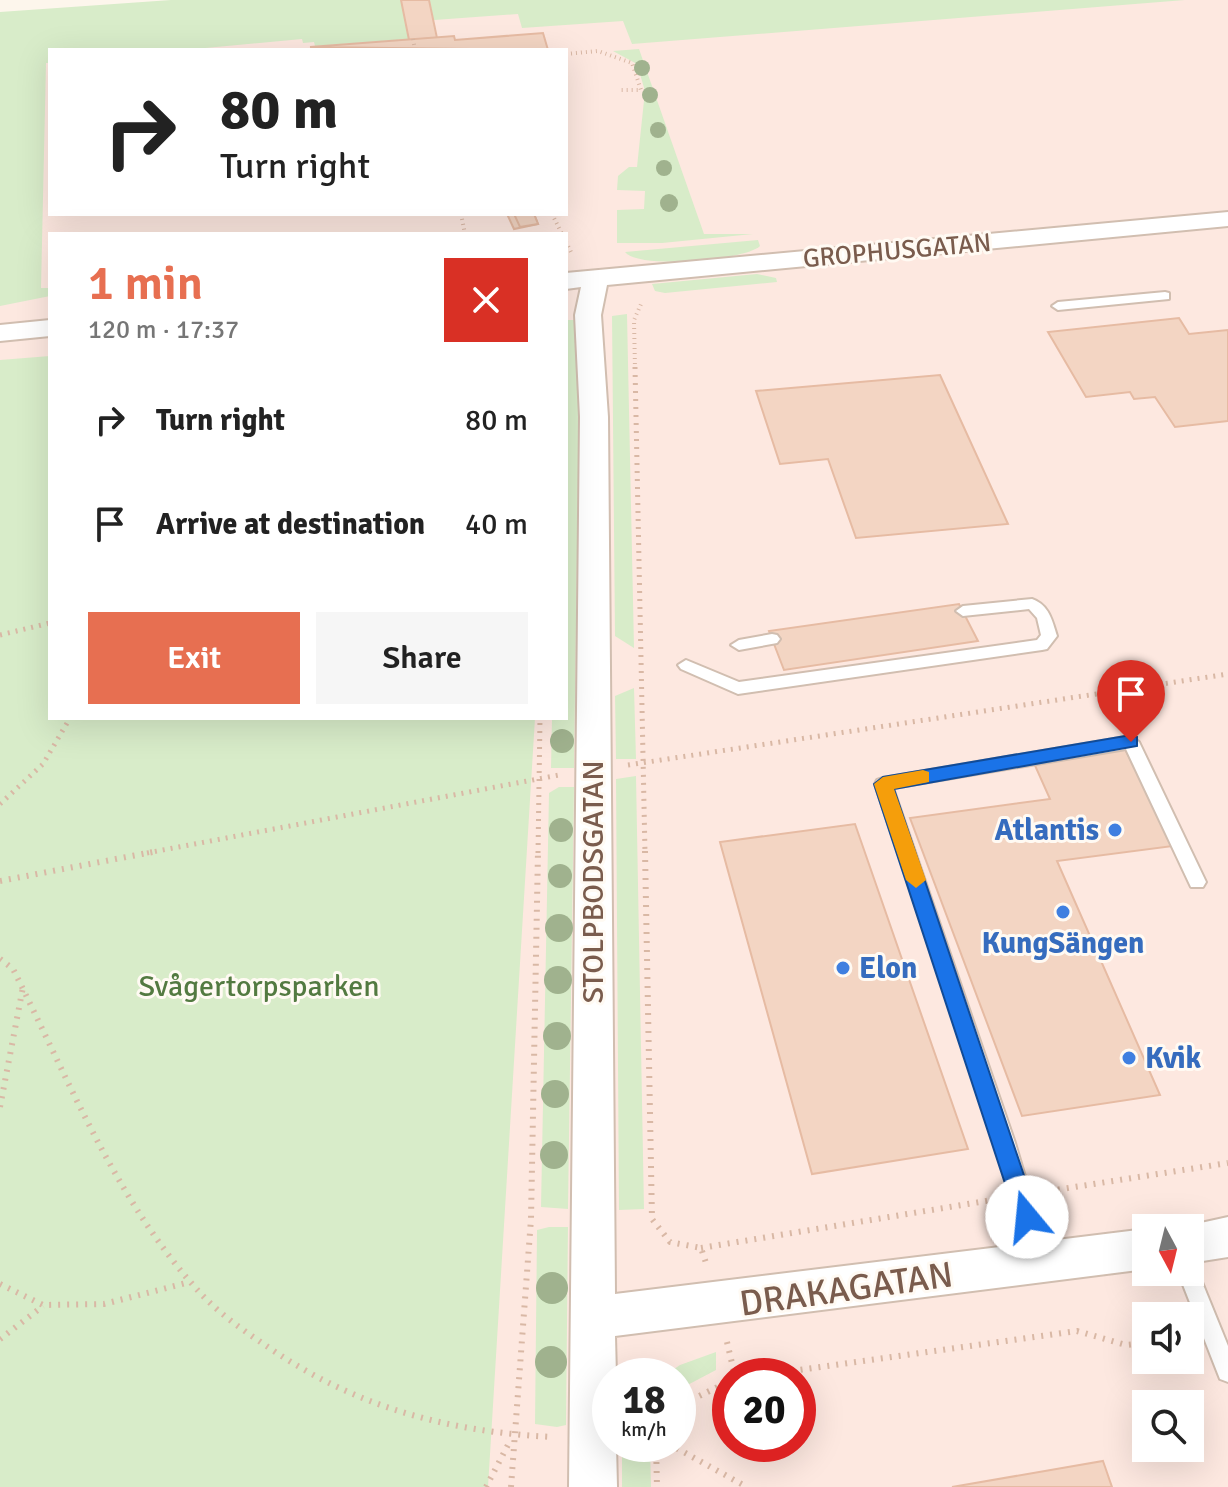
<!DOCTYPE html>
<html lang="en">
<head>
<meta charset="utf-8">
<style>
  body { margin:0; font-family:Signika,sans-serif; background:#f6f6f6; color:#222; height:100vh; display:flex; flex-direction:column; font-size:30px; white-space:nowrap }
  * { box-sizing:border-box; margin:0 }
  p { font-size:26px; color:#767676 }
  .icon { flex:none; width:44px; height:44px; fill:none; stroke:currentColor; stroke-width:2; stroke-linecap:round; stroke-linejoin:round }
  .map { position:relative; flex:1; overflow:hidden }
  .details { position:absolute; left:48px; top:232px; width:520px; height:488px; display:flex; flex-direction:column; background:#fff; border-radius:0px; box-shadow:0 8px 32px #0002 }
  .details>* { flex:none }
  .top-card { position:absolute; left:48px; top:48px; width:520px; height:168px; border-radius:0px; box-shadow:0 8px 32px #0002; background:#fff; color:#222; overflow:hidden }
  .needle { width:52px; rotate:173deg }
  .controls { position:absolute; left:1132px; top:1214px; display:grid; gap:16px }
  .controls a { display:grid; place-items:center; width:72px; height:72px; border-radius:0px; background:#fff; box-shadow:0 8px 32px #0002; font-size:40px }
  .speed { position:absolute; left:592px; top:1358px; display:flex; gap:16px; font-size:40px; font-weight:700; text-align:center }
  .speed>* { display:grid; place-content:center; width:104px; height:104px; border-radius:50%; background:#fff; box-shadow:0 8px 32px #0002; line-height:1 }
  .speed small { font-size:20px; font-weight:400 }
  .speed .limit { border:12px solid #d22; background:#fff; color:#111 }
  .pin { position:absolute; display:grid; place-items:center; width:68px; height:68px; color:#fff; margin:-82px -34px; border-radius:50% 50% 50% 0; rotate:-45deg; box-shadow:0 0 8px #0007 }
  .pin .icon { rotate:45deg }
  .me { position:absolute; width:88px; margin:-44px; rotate:343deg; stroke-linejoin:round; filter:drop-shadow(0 0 6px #0008) }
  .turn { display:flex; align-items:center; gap:28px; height:168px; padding:0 40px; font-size:36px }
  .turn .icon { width:104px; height:104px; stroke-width:2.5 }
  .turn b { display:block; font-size:56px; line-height:68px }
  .round { display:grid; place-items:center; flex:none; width:84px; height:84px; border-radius:0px; background:#f6f6f6 }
  .summary { display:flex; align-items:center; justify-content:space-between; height:136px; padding:0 40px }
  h1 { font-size:48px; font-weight:600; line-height:60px; color:#e76f51 }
  .cta { display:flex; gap:16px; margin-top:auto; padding:16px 40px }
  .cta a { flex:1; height:92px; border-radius:0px; background:#e76f51; color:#fff; font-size:32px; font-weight:600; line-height:92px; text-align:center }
  .cta a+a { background:#f6f6f6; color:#222 }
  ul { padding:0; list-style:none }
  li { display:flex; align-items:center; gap:24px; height:104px; padding:0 40px }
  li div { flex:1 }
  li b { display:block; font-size:30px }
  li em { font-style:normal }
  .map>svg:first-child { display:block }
  .commercial { fill:#fde8e0; fill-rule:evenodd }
  .green { fill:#d8ecc9 }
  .building { fill:#f3d5c3; stroke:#e6bba3; stroke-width:2 }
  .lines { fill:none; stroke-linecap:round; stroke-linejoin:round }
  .lane-casing { stroke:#d1beb0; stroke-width:4 }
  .street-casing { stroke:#d1beb0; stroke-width:4 }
  .path-far2 { stroke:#d9b8a5; stroke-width:4; stroke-dasharray:1 4; stroke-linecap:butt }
  .path-far1 { stroke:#d9b8a5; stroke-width:5; stroke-dasharray:2 6; stroke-linecap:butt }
  .path { stroke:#d9b8a5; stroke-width:6; stroke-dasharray:2 7; stroke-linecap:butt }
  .lane { fill:#fff; fill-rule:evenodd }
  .street { fill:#fff; fill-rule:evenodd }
  .tree { fill:#a0b28e }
  .route { fill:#1a73e8; stroke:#114b97; stroke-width:2 }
  .slow { fill:#f59e0b }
  .shop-dot { fill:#3f7fe0; stroke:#fffaf3; stroke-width:3 }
  .labels { text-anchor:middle; stroke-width:6; stroke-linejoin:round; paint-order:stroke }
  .far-street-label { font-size:26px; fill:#7a5c4d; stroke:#fffaf3 }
  .shop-label { font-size:30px; font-weight:bold; fill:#366cbe; stroke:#fffaf3; text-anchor:start }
  .street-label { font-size:30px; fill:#7a5c4d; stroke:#fffaf3 }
  .park-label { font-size:30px; fill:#537a41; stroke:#fffaf3 }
  .near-street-label { font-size:36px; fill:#7a5c4d; stroke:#fffaf3 }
</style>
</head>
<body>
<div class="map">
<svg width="1228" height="1487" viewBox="0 0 1228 1487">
  <rect width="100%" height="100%" fill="#fdf6ec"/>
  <path class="commercial" d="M420,0H1228V1487H0V36ZM50,50H566V214H50ZM50,234H566V718H50ZM1146,1228H1190V1272H1146ZM1146,1316H1190V1360H1146ZM610,1376H678V1444H610ZM730,1376H798V1444H730ZM1146,1404H1190V1448H1146Z"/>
  <g class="green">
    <polygon points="171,0 1185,0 632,44 623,21 522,28 518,14 407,22 409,39 315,46 314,42 303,43 302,39 184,50 50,50 50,63 46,63 41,288 50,288 50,296 0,306 0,12"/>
    <polygon points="639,49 704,234 753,234 662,243 617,243 617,210 644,209 645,191 617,190 618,176 629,167 637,167 645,91 637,64 613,51"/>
    <path d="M758,240L760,246C746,260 639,270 625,252Z"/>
    <polygon points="757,274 776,278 777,282 665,293 655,291 652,284"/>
    <polygon points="627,314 634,648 615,636 612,316"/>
    <polygon points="566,320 577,320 580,332 574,768 551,768 552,718 566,718"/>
    <polygon points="50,356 50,718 535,718 488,1487 0,1487 0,360"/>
    <polygon points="634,688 636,759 616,759 615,696"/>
    <polygon points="636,776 644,1209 619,1210 616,779"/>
    <polygon points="559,787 574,787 568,1209 541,1207 549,793"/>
    <polygon points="549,1227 568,1227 566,1425 557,1427 535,1424 537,1230"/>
    <polygon points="716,1352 716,1370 678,1390 678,1376 664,1376 680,1365"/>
    <polygon points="634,1444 650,1444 651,1487 622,1487 622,1451"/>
  </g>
  <g class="building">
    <polygon points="401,0 429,0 437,38 409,40"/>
    <polygon points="543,33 548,50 310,47 454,36 455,40"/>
    <polygon points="507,214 534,214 538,224 514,229"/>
    <polygon points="514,214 534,214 538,224 520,227"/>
    <polygon points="1179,318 1189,334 1228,330 1228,421 1175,427 1155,397 1134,399 1130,392 1086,397 1048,332"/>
    <polygon points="940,375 1008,524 856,538 828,459 780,464 756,391"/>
    <polygon points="959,604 978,641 784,670 769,631"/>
    <polygon points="1125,749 1173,846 1057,861 1160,1095 1022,1116 910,818 1050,799 1033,761"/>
    <polygon points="855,824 968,1149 812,1174 720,842"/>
    <polygon points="1103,1461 1112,1487 952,1487"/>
  </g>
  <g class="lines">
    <defs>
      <g id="lane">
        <polygon points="1165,292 1169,293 1169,299 1058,310 1052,306 1058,302"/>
        <path d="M1032,599C1049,605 1052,620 1057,636L1047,649L1042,650L738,694L681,669L678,665L686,660L739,682L1037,640L1041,635L1037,618L1029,609L963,616L956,611L963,606Z"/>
        <polygon points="772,634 777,635 780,639 777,643 739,650 731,645 739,640"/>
        <polygon points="1131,736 1139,742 1206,882 1203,887 1191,887 1126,749 893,788 1015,1143 1050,1260 1047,1267 1040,1269 1033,1267 1030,1260 995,1143 875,784 877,780 883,778"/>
        <polygon points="1190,1263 1195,1265 1228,1346 1228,1382 1220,1379 1178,1272 1190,1272"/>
      </g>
      <g id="street">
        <polygon points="1228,212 1228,226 607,285 601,315 608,417 615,1294 1146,1229 1146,1269 615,1336 616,1376 610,1376 610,1444 616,1444 617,1487 569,1487 580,417 575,315 581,287 566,289 566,273"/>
        <polygon points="50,320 50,336 0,341 0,325"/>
        <polygon points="1228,1217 1228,1257 1190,1263 1190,1228 1178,1228"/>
      </g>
    </defs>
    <use href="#lane" class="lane-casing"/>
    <use href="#street" class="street-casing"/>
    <g class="path-far2">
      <polyline points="413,39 415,50"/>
      <polyline points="566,54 598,51 632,63 641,90 621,90"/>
      <polyline points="461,214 465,234"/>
      <polyline points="552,214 562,234"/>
      <polyline points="566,242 571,252"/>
      <polyline points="635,369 634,320 641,304"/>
    </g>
    <g class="path-far1">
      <polyline points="635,367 645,853"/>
      <polyline points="0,635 50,623"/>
      <polyline points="628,765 1228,674"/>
      <polyline points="0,804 43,764 70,718"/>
      <polyline points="147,853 559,775"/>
      <polyline points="538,853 540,718"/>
    </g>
    <g class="path">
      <polyline points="645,851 652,1219 670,1242 701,1248 706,1263"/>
      <polyline points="0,881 158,851"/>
      <path d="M0,959L13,969C67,1076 113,1194 193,1285C214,1310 241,1329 268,1347C355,1407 449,1432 553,1437"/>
      <polyline points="0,1107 23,987"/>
      <polyline points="1049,1191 1228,1163"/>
      <polyline points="701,1248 992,1200"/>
      <polyline points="0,1284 43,1305 104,1304 190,1282"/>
      <polyline points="0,1339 43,1306"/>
      <polyline points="727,1342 735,1376"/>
      <polyline points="756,1376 1077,1331 1126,1345 1146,1343"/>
      <polyline points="678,1412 693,1399 730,1381"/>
      <polyline points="656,1444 657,1487"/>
      <polyline points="669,1444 745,1486"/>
      <polyline points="486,1487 510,1441"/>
      <polyline points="511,1487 531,1219 538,851"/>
    </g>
    <use href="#lane" class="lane"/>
    <use href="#street" class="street"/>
  </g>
  <g class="tree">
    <circle cx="642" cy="68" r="8"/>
    <circle cx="650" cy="95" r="8"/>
    <circle cx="658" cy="130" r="8"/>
    <circle cx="664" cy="168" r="8"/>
    <circle cx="669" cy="203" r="9"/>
    <circle cx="562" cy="741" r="12"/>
    <circle cx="561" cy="830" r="12"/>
    <circle cx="560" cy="876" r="12"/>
    <circle cx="559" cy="928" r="14"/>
    <circle cx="558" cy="980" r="14"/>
    <circle cx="557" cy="1036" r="14"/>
    <circle cx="555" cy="1094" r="14"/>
    <circle cx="554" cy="1155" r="14"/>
    <circle cx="552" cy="1288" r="16"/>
    <circle cx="551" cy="1362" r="16"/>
  </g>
  <polygon class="route" points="1131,735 1137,737 1137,746 894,789 1038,1217 1035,1224 1027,1227 1019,1224 1016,1217 874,784 883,777"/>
  <polygon class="slow" points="923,770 929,772 929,782 894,789 926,880 916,888 906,880 874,784 883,777"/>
  <g class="shop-dot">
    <circle cx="1115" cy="830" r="8"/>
    <circle cx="1063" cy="912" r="8"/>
    <circle cx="843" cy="968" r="8"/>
    <circle cx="1129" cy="1058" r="8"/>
  </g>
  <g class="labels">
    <g class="far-street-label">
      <text transform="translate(897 250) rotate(-5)" y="9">GROPHUSGATAN</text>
    </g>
    <g class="shop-label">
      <text x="1099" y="840" text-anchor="end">Atlantis</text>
      <text x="1063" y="953" text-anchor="middle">KungSängen</text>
      <text x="859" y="978">Elon</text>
      <text x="1145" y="1068">Kvik</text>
    </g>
    <g class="street-label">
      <text transform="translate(593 882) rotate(-90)" y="10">STOLPBODSGATAN</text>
    </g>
    <g class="park-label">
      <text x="259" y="996">Svågertorpsparken</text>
    </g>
    <g class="near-street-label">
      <text transform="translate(846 1288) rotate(-8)" y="13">DRAKAGATAN</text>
    </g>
  </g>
</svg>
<div class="controls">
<a><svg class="needle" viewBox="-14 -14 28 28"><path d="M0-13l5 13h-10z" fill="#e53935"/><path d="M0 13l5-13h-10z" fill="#767676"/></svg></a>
<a><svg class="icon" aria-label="sound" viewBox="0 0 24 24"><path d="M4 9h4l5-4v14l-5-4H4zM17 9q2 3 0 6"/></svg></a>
<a><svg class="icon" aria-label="search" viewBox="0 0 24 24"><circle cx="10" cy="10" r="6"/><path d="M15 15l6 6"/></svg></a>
</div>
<div class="speed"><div>18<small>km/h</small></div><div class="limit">20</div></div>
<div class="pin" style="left:1131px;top:742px;background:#d93025"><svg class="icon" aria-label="arrive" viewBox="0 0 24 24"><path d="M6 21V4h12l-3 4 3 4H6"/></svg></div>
<svg class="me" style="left:1027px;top:1217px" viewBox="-20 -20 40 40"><circle r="19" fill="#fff"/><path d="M0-13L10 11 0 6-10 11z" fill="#1a73e8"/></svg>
<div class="top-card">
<div class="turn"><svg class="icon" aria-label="right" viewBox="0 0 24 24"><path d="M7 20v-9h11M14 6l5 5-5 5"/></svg><div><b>80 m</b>Turn right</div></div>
</div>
<section class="details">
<div class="summary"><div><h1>1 min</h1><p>120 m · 17:37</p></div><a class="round" style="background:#d93025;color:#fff"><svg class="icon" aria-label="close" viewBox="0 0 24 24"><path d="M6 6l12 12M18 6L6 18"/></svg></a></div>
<ul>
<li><svg class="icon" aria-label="right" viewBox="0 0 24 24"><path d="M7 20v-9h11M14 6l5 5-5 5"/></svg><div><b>Turn right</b></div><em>80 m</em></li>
<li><svg class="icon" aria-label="arrive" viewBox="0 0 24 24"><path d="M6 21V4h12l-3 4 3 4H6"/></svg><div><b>Arrive at destination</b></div><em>40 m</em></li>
</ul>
<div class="cta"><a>Exit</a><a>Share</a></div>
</section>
</div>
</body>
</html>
